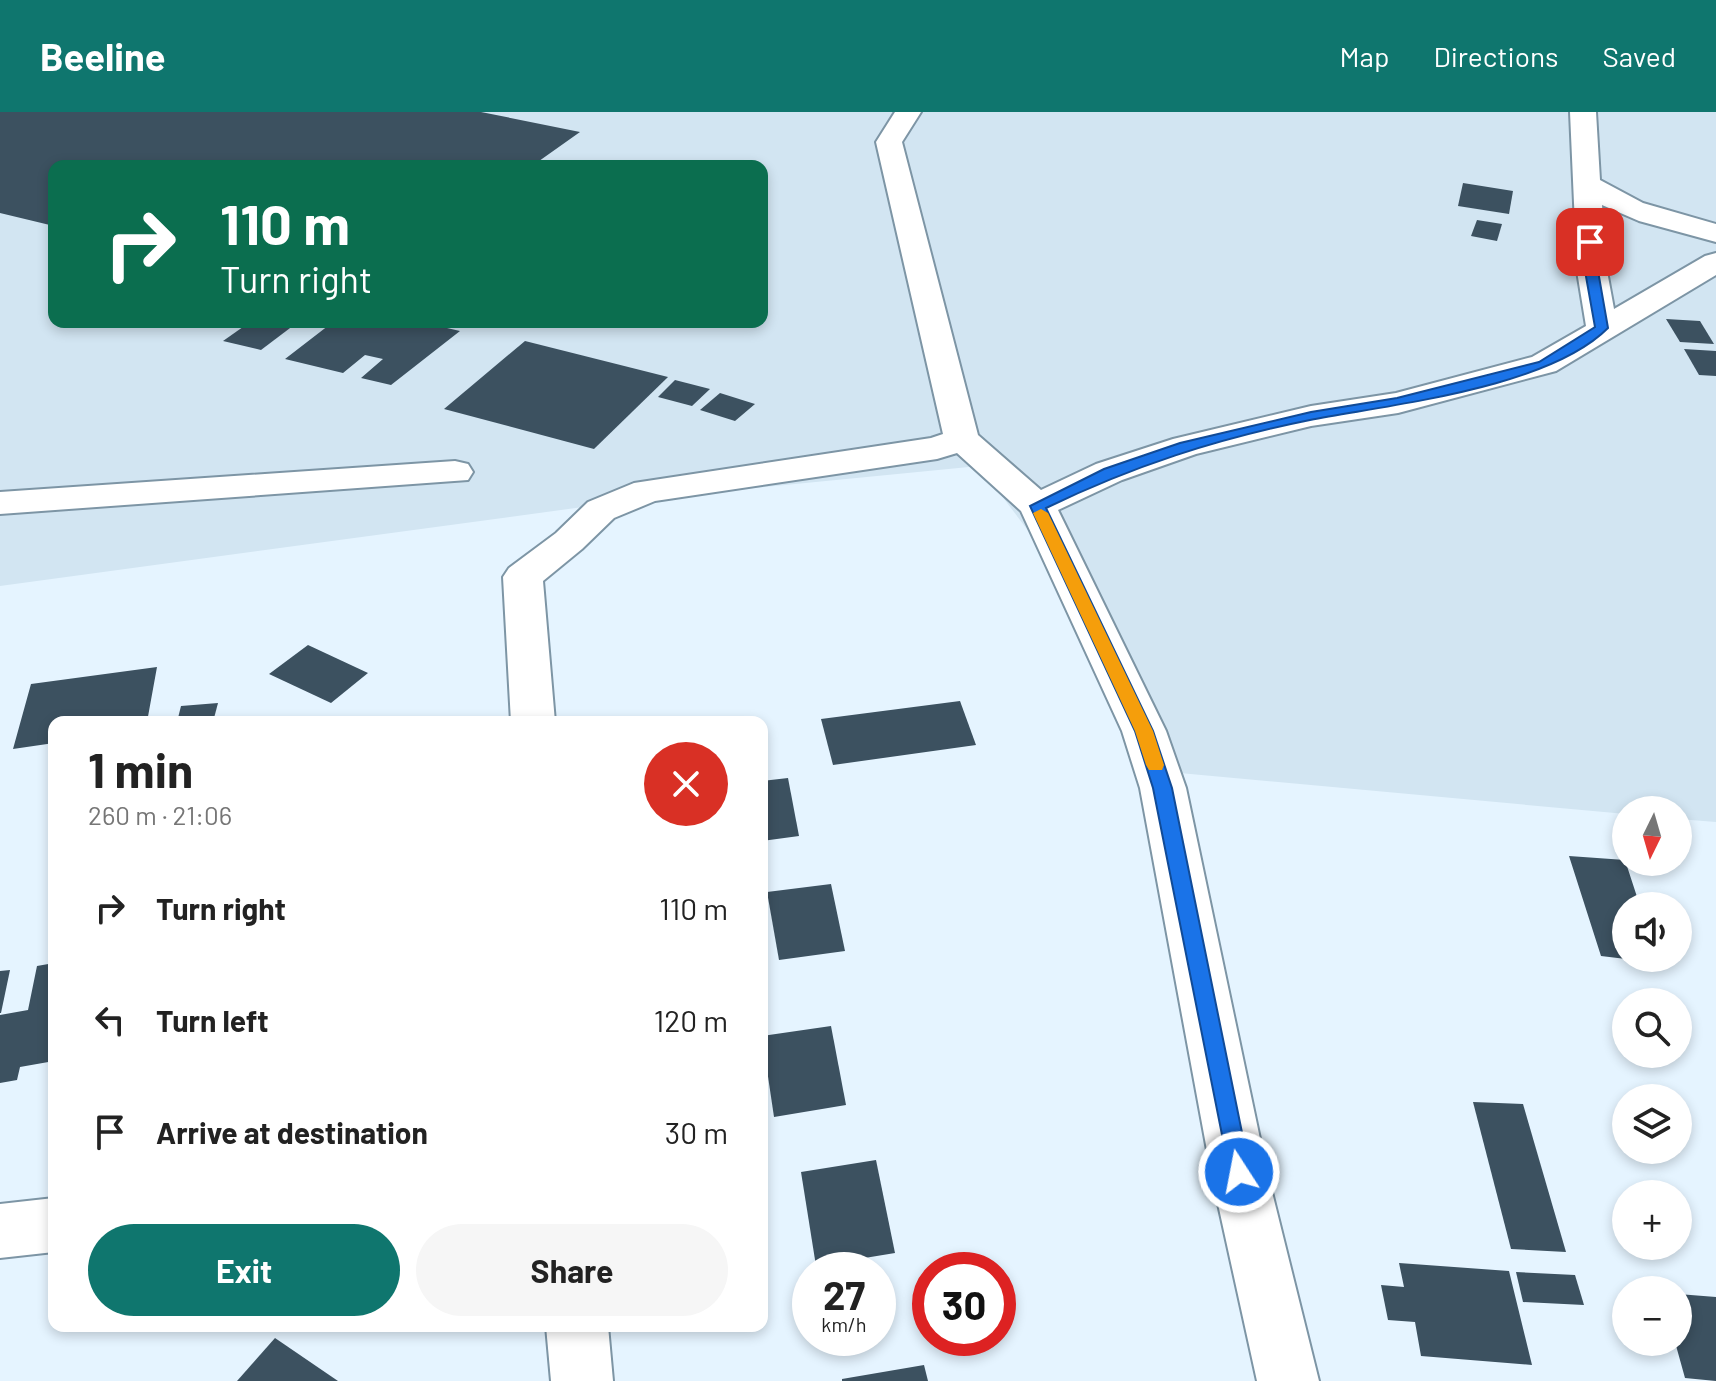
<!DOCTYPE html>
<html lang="en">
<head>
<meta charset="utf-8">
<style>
  body { margin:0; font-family:Barlow,sans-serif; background:#f6f6f6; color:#222; height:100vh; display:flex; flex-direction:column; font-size:30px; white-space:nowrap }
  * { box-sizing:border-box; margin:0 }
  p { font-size:26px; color:#767676 }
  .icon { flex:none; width:44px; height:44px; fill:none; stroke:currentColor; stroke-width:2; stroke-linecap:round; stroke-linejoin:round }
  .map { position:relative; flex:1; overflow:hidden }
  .sheet { position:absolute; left:48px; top:604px; width:720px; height:616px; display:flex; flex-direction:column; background:#fff; border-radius:16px; box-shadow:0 4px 12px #0003 }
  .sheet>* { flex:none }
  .top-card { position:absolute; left:48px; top:48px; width:720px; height:168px; border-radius:16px; box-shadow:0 4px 12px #0003; background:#0b6e4f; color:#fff; overflow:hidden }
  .needle { width:52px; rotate:185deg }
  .fabs { position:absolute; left:1612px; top:684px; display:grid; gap:16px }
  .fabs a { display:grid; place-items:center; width:80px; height:80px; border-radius:50%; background:#fff; box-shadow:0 4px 12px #0003; font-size:40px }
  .speed { position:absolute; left:792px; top:1140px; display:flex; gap:16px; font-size:40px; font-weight:700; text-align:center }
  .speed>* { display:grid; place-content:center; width:104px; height:104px; border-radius:50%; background:#fff; box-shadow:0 4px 12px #0003; line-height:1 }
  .speed small { font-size:20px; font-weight:400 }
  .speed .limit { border:12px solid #d22; background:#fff; color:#111 }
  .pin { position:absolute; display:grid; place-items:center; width:68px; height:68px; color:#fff; margin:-34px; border-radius:16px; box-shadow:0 4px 12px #0006 }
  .me { position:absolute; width:88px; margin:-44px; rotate:349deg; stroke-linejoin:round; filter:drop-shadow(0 0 6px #0008) }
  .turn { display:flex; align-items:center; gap:28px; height:168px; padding:0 40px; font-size:36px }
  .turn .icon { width:104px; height:104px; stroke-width:2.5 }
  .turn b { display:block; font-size:56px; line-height:68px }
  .round { display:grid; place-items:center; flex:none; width:84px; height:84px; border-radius:42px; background:#f6f6f6 }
  .head { display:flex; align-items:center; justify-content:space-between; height:136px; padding:0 40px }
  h1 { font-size:48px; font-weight:700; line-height:60px }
  .cta { display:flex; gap:16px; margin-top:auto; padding:16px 40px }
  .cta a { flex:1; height:92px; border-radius:48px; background:#0f766e; color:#fff; font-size:32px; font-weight:700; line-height:92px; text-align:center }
  .cta a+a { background:#f6f6f6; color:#222 }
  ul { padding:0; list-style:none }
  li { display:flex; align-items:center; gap:24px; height:112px; padding:0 40px }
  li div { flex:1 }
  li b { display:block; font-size:30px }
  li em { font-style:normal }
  header { display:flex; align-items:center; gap:48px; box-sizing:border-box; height:112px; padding:0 40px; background:#0f766e; color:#fff }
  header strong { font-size:38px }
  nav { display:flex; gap:44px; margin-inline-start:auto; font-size:28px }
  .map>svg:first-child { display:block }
  .built { fill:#d2e5f2; fill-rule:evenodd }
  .building { fill:#3c5160 }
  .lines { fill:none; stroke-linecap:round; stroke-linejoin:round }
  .minor-casing { stroke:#7d95a5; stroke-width:4 }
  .minor { fill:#fff; fill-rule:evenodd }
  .route { fill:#1a73e8; stroke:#114b97; stroke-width:2 }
  .slow { fill:#f59e0b }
</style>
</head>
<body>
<header>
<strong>Beeline</strong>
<nav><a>Map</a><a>Directions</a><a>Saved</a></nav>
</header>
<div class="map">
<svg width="1716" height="1269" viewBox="0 0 1716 1269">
  <rect width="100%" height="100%" fill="#e5f4ff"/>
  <path class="built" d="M0,0H1716V710L1678,707V698H1626V702L1136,657L1074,479L979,354L642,387L0,474ZM54,54H762V210H54Z"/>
  <g class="building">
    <polygon points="0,0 481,0 580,20 532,54 54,54 54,114 0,101"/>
    <polygon points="1463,71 1513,79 1509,102 1458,94"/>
    <polygon points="1477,108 1502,112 1497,129 1471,124"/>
    <polygon points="1666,207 1700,209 1714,232 1680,230"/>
    <polygon points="250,210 298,210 261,238 223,229"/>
    <polygon points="333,210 421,210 460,219 391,273 361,266 383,247 365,243 343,261 285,247"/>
    <polygon points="525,229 668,265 594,337 444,297"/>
    <polygon points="1684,237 1716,239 1716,264 1699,263"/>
    <polygon points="675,268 710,277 692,294 658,285"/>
    <polygon points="720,281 755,292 735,309 700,298"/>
    <polygon points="308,533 368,561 331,591 269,562"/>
    <polygon points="157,555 147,610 54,610 54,631 13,637 31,572"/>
    <polygon points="960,589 976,633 833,653 821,607"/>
    <polygon points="218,591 213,610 177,610 181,594"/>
    <polygon points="788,666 799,724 762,729 762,669"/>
    <polygon points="1569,744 1625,748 1640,794 1626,794 1626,847 1601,844"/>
    <polygon points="831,772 845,839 779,848 767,780"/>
    <polygon points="54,851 54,949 20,955 17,968 0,971 0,903 28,898 37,854"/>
    <polygon points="10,858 1,901 0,901 0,859"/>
    <polygon points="831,914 846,993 774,1005 762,924"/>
    <polygon points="1473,990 1523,992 1566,1140 1511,1137"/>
    <polygon points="876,1048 895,1141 816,1154 801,1060"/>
    <polygon points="1399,1151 1509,1159 1532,1253 1421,1244 1415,1210 1388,1208 1381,1173 1404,1175"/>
    <polygon points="1516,1160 1575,1163 1584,1193 1523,1190"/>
    <polygon points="1678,1182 1716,1185 1716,1269 1685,1266 1675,1230 1678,1230"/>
    <polygon points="275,1226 338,1269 237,1269"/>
    <polygon points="924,1253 928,1269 842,1269 842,1267"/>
  </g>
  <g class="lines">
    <defs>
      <g id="minor">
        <polygon points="895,0 921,0 902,30 978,323 1041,378 1096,352 1173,327 1311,294 1396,281 1532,245 1586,214 1577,159 1570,0 1596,0 1600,68 1643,91 1716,112 1716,130 1639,109 1602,93 1607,159 1614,197 1705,144 1716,141 1716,163 1556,259 1398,301 1311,314 1196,342 1122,368 1058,398 1166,619 1186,676 1267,1060 1319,1269 1257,1269 1211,1060 1140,676 1122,619 1021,399 957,341 937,347 655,389 614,406 582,437 543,469 555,610 511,610 503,465 509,456 556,421 588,390 634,371 931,326 943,322 876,30"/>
        <polygon points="455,349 468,352 473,360 468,368 0,402 0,380"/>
        <polygon points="54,1086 54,1140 0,1146 0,1092"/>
        <polygon points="546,1214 608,1214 613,1269 551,1269"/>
      </g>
    </defs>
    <use href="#minor" class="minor-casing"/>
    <use href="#minor" class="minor"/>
  </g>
  <path class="route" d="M1590,126L1596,130L1598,159L1608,216C1548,276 1393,292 1310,308C1216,327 1133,354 1046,396L1153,619L1172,676L1250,1060L1247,1068L1239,1071L1231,1068L1153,676L1135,619L1030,394L1104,357L1180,331L1311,300L1397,286L1539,250L1595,215L1585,159L1584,130Z"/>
  <polygon class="slow" points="1041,397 1048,401 1153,619 1164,653 1162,658 1149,658 1146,653 1135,619 1033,401"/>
</svg>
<div class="fabs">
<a><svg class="needle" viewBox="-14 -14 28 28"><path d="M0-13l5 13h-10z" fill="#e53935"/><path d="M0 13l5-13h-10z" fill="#767676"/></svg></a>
<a><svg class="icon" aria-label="sound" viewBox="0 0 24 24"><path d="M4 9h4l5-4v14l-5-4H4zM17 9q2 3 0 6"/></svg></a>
<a><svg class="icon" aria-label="search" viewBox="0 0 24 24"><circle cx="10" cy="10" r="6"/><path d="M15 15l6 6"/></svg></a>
<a><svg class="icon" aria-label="layers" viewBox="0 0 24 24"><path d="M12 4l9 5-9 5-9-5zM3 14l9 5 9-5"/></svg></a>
<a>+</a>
<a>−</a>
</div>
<div class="speed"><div>27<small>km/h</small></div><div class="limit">30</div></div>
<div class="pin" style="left:1590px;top:130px;background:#d93025"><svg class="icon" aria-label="arrive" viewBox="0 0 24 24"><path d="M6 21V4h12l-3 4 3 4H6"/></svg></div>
<svg class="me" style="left:1239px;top:1060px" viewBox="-20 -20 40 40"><circle r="17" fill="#1a73e8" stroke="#fff" stroke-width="3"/><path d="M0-11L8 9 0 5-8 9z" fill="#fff"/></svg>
<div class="top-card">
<div class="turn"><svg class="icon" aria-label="right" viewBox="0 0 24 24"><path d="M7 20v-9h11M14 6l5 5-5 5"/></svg><div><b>110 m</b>Turn right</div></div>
</div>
<section class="sheet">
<div class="head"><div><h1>1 min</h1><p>260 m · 21:06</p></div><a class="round" style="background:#d93025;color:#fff"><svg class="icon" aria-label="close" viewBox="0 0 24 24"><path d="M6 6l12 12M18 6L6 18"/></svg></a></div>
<ul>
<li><svg class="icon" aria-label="right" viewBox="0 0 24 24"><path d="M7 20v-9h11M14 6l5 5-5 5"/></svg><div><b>Turn right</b></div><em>110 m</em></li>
<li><svg class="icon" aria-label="left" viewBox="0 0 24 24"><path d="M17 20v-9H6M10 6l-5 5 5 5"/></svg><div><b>Turn left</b></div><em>120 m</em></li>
<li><svg class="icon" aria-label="arrive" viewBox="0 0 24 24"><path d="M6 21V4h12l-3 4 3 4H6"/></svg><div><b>Arrive at destination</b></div><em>30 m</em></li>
</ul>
<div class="cta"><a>Exit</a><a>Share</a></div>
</section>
</div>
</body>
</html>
